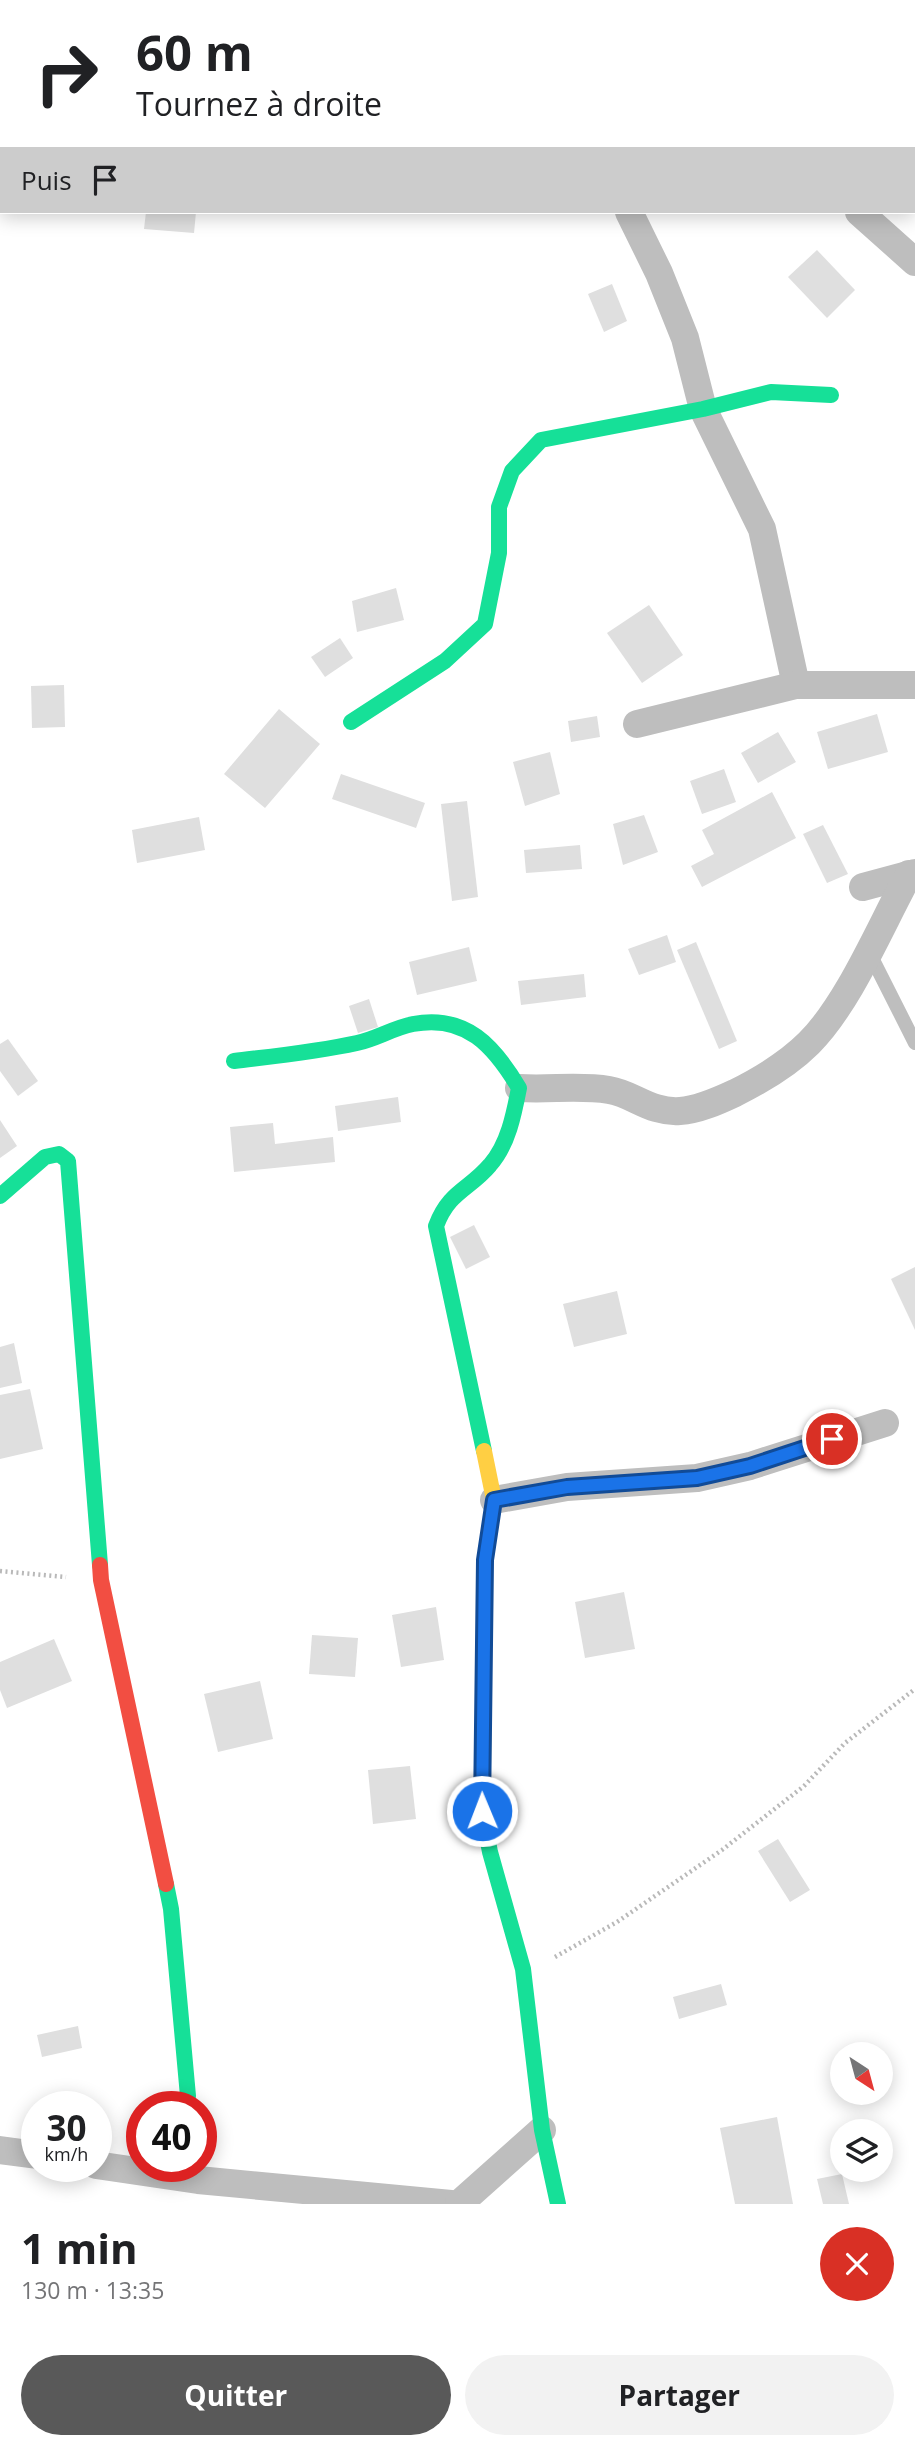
<!DOCTYPE html>
<html lang="fr">
<head>
<meta charset="utf-8">
<style>
  body { margin:0; font-family:"Open Sans",sans-serif; background:#f2f2f2; color:#202124; height:100vh; display:flex; flex-direction:column; font-size:26px; white-space:nowrap }
  * { box-sizing:border-box; margin:0 }
  p { font-size:23px; color:#757577 }
  .icon { flex:none; width:38px; height:38px; fill:none; stroke:currentColor; stroke-width:2; stroke-linecap:round; stroke-linejoin:round }
  .map { position:relative; height:2204px; overflow:hidden }
  .drawer { display:flex; flex-direction:column; background:#fff; flex:1 }
  .drawer>* { flex:none }
  .hud { position:absolute; left:0px; top:0px; width:915px; height:214px; box-shadow:0 4px 18px #0003; background:#fff; color:#202124; overflow:hidden }
  .needle { width:46px; rotate:144deg }
  .fabs { position:absolute; left:830px; top:2042px; display:grid; gap:14px }
  .fabs a { display:grid; place-items:center; width:63px; height:63px; border-radius:50%; background:#fff; box-shadow:0 4px 18px #0003; font-size:35px }
  .speed { position:absolute; left:21px; top:2091px; display:flex; gap:14px; font-size:35px; font-weight:700; text-align:center }
  .speed>* { display:grid; place-content:center; width:91px; height:91px; border-radius:50%; background:#fff; box-shadow:0 4px 18px #0003; line-height:1 }
  .speed small { font-size:18px; font-weight:400 }
  .speed .limit { border:10px solid #d22; background:#fff; color:#111 }
  .pin { position:absolute; display:grid; place-items:center; width:60px; height:60px; color:#fff; margin:-30px; border:4px solid #fff; border-radius:50%; box-shadow:0 2px 7px #0007 }
  .me { position:absolute; width:77px; margin:-38px; rotate:359deg; stroke-linejoin:round; filter:drop-shadow(0 0 5px #0008) }
  .turn { display:flex; align-items:center; gap:24px; height:147px; padding:0 21px; font-size:32px }
  .turn .icon { width:91px; height:91px; stroke-width:2.5 }
  .turn b { display:block; font-size:49px; line-height:60px }
  .then { display:flex; align-items:center; height:66px; padding:0 21px; background:#0003; gap:14px; font-size:26px }
  .round { display:grid; place-items:center; flex:none; width:74px; height:74px; border-radius:37px; background:#f2f2f2 }
  .summary { display:flex; align-items:center; justify-content:space-between; height:119px; padding:0 21px }
  h1 { font-size:42px; font-weight:700; line-height:52px }
  .primary-button { display:flex; gap:14px; margin-top:auto; padding:14px 21px }
  .primary-button a { flex:1; height:80px; border-radius:42px; background:#595959; color:#fff; font-size:28px; font-weight:700; line-height:80px; text-align:center }
  .primary-button a+a { background:#f2f2f2; color:#202124 }
  .map>svg:first-child { display:block }
  .building { fill:#dfdfdf }
  .lines { fill:none; stroke-linecap:round; stroke-linejoin:round }
  .path { stroke:#b9b9b9; stroke-width:4.5; stroke-dasharray:2 3.5; stroke-linecap:butt }
  .lane { stroke:#bebebe; stroke-width:14 }
  .street { stroke:#bebebe; stroke-width:28 }
  .fast { stroke:#16e098; stroke-width:16 }
  .slow { stroke:#ffcf43; stroke-width:16 }
  .jam { stroke:#f24e42; stroke-width:16 }
  .route-casing { stroke:#114b97; stroke-width:18 }
  .route { stroke:#1a73e8; stroke-width:12 }
</style>
</head>
<body>
<div class="map">
<svg width="915" height="2204" viewBox="0 0 915 2204">
  <rect width="100%" height="100%" fill="#fff"/>
  <g class="building">
    <polygon points="146,212 196,212 194,233 144,229"/>
    <polygon points="817,250 855,290 827,318 788,277"/>
    <polygon points="612,284 627,321 604,332 588,294"/>
    <polygon points="396,588 404,620 357,632 352,601"/>
    <polygon points="649,605 683,655 642,683 607,633"/>
    <polygon points="340,638 353,658 325,677 311,657"/>
    <polygon points="64,685 65,727 32,728 31,686"/>
    <polygon points="279,709 320,744 265,808 224,774"/>
    <polygon points="877,714 888,752 828,769 817,732"/>
    <polygon points="597,716 600,737 571,742 568,721"/>
    <polygon points="778,732 796,762 758,783 741,753"/>
    <polygon points="550,752 560,794 525,806 513,762"/>
    <polygon points="724,769 736,802 702,814 690,781"/>
    <polygon points="341,774 425,803 416,828 332,799"/>
    <polygon points="772,792 796,838 702,887 691,866 714,854 702,830"/>
    <polygon points="467,801 478,897 452,901 441,804"/>
    <polygon points="644,815 658,852 623,865 613,824"/>
    <polygon points="199,817 205,850 137,863 132,830"/>
    <polygon points="823,825 848,874 827,883 803,834"/>
    <polygon points="580,845 582,869 526,873 524,850"/>
    <polygon points="667,935 676,962 639,975 628,949"/>
    <polygon points="696,942 737,1041 719,1049 677,950"/>
    <polygon points="469,947 477,981 417,995 409,962"/>
    <polygon points="584,974 586,997 521,1005 518,981"/>
    <polygon points="369,999 378,1027 358,1033 349,1006"/>
    <polygon points="8,1039 38,1081 18,1096 0,1071 0,1044"/>
    <polygon points="398,1097 401,1122 338,1131 335,1106"/>
    <polygon points="0,1120 17,1146 0,1158"/>
    <polygon points="273,1123 275,1144 333,1137 335,1162 234,1172 230,1127"/>
    <polygon points="474,1225 490,1257 466,1269 450,1237"/>
    <polygon points="915,1267 915,1330 891,1279"/>
    <polygon points="617,1291 627,1334 574,1347 563,1304"/>
    <polygon points="14,1343 22,1383 0,1388 0,1347"/>
    <polygon points="30,1389 43,1449 0,1459 0,1395"/>
    <polygon points="624,1592 635,1649 585,1658 575,1602"/>
    <polygon points="436,1607 444,1660 401,1667 392,1615"/>
    <polygon points="312,1635 358,1638 355,1677 309,1674"/>
    <polygon points="54,1639 72,1681 7,1708 0,1690 0,1662"/>
    <polygon points="260,1681 273,1739 218,1752 204,1694"/>
    <polygon points="410,1766 416,1819 373,1824 368,1770"/>
    <polygon points="778,1839 810,1890 790,1902 758,1851"/>
    <polygon points="721,1984 727,2005 679,2019 673,1997"/>
    <polygon points="78,2026 82,2048 42,2057 37,2035"/>
    <polygon points="777,2117 793,2204 735,2204 720,2128"/>
    <polygon points="842,2174 849,2204 823,2204 817,2179"/>
  </g>
  <g class="lines">
    <g class="path">
      <polyline points="0,1571 66,1577"/>
      <polyline points="555,1957 617,1922 722,1850 804,1786 845,1743 915,1689"/>
    </g>
    <polyline class="lane" points="868,950 915,1043"/>
    <g class="street">
      <polyline points="573,2 573,0"/>
      <polyline points="914,53 915,52"/>
      <polyline points="0,76 2,76"/>
      <polyline points="629,212 659,273 685,338 703,409 762,529 796,685"/>
      <polyline points="859,212 915,262"/>
      <polyline points="637,724 796,685 915,685"/>
      <polyline points="863,887 915,873"/>
      <path d="M519,1088C551,1090 578,1085 609,1090C634,1094 650,1113 680,1111C698,1110 718,1101 735,1093C761,1080 788,1064 809,1043C849,1003 881,925 909,874"/>
      <polyline points="494,1500 567,1487 697,1478 750,1466 885,1423"/>
      <polyline points="0,2150 37,2155"/>
      <polyline points="96,2165 198,2180 451,2204"/>
      <polyline points="459,2204 542,2130"/>
    </g>
    <g class="fast">
      <polyline points="351,722 445,661 485,624 499,553 499,507 512,471 541,440 703,409 771,392 831,395"/>
      <path d="M234,1061C275,1056 316,1052 357,1043C376,1039 393,1028 413,1024C466,1014 494,1046 519,1088C514,1114 508,1145 490,1165C469,1190 449,1191 436,1226L484,1451"/>
      <polyline points="0,1196 45,1157 59,1154 68,1161 100,1565"/>
      <polyline points="483,1764 482,1811 490,1852 523,1969 542,2130 558,2204"/>
      <polyline points="166,1884 171,1909 188,2096 183,2107"/>
    </g>
    <polyline class="slow" points="483,1764 485,1560 494,1500 484,1451"/>
    <polyline class="jam" points="100,1565 101,1580 166,1884"/>
  </g>
  <g class="lines">
    <defs>
      <polyline id="route" points="482,1811 485,1560 494,1500 567,1487 697,1478 750,1466 832,1439"/>
    </defs>
    <use href="#route" class="route-casing"/>
    <use href="#route" class="route"/>
  </g>
</svg>
<div class="fabs">
<a><svg class="needle" viewBox="-14 -14 28 28"><path d="M0-13l5 13h-10z" fill="#e53935"/><path d="M0 13l5-13h-10z" fill="#757577"/></svg></a>
<a><svg class="icon" aria-label="layers" viewBox="0 0 24 24"><path d="M12 4l9 5-9 5-9-5zM3 14l9 5 9-5"/></svg></a>
</div>
<div class="speed"><div>30<small>km/h</small></div><div class="limit">40</div></div>
<div class="pin" style="left:832px;top:1439px;background:#d93025"><svg class="icon" aria-label="arrive" viewBox="0 0 24 24"><path d="M6 21V4h12l-3 4 3 4H6"/></svg></div>
<svg class="me" style="left:482px;top:1811px" viewBox="-20 -20 40 40"><circle r="17" fill="#1a73e8" stroke="#fff" stroke-width="3"/><path d="M0-11L8 9 0 5-8 9z" fill="#fff"/></svg>
<div class="hud">
<div class="turn"><svg class="icon" aria-label="right" viewBox="0 0 24 24"><path d="M7 20v-9h11M14 6l5 5-5 5"/></svg><div><b>60 m</b>Tournez à droite</div></div>
<div class="then">Puis<svg class="icon" aria-label="arrive" viewBox="0 0 24 24"><path d="M6 21V4h12l-3 4 3 4H6"/></svg></div>
</div>
</div>
<section class="drawer">
<div class="summary"><div><h1>1 min</h1><p>130 m · 13:35</p></div><a class="round" style="background:#d93025;color:#fff"><svg class="icon" aria-label="close" viewBox="0 0 24 24"><path d="M6 6l12 12M18 6L6 18"/></svg></a></div>
<div class="primary-button"><a>Quitter</a><a>Partager</a></div>
</section>
</body>
</html>
